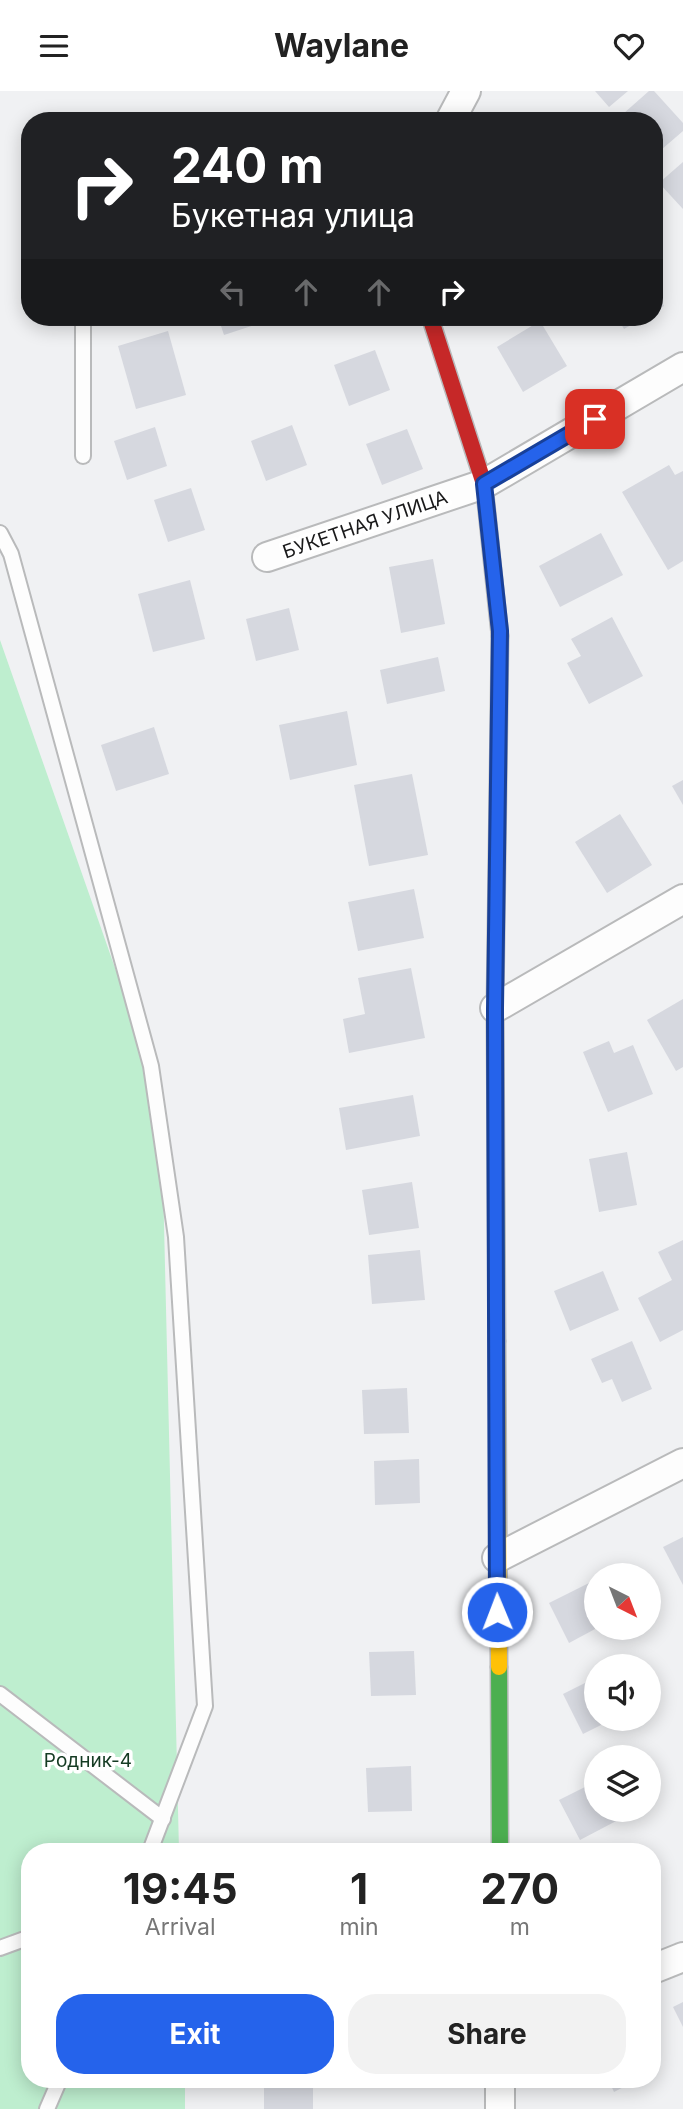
<!DOCTYPE html>
<html lang="en">
<head>
<meta charset="utf-8">
<style>
  body { margin:0; font-family:Inter,sans-serif; background:#f2f2f2; color:#222; height:100vh; display:flex; flex-direction:column; font-size:26px; white-space:nowrap }
  * { box-sizing:border-box; margin:0 }
  p { font-size:23px; color:#767676 }
  .icon { flex:none; width:38px; height:38px; fill:none; stroke:currentColor; stroke-width:2; stroke-linecap:round; stroke-linejoin:round }
  .map { position:relative; flex:1; overflow:hidden }
  .sheet { position:absolute; left:21px; top:1752px; width:640px; height:245px; display:flex; flex-direction:column; background:#fff; border-radius:28px; box-shadow:0 4px 18px #0003 }
  .sheet>* { flex:none }
  .hud { position:absolute; left:21px; top:21px; width:642px; height:214px; border-radius:28px; box-shadow:0 4px 18px #0003; background:#202124; color:#fff; overflow:hidden }
  .needle { width:46px; rotate:138deg }
  .fabs { position:absolute; left:584px; top:1472px; display:grid; gap:14px }
  .fabs a { display:grid; place-items:center; width:77px; height:77px; border-radius:50%; background:#fff; box-shadow:0 4px 18px #0003; font-size:35px }
  .pin { position:absolute; display:grid; place-items:center; width:60px; height:60px; color:#fff; margin:-30px; border-radius:14px; box-shadow:0 4px 10px #0006 }
  .me { position:absolute; width:77px; margin:-38px; rotate:359deg; stroke-linejoin:round; filter:drop-shadow(0 0 5px #0008) }
  .turn { display:flex; align-items:center; gap:24px; height:147px; padding:0 35px; font-size:32px }
  .turn .icon { width:91px; height:91px; stroke-width:2.5 }
  .turn b { display:block; font-size:49px; line-height:60px }
  .lanes { display:flex; align-items:center; height:66px; padding:0 35px; background:#0003; justify-content:center; gap:35px; direction:ltr }
  .lanes .off { opacity:.35 }
  .eta { display:flex; justify-content:space-evenly; align-items:center; height:119px; text-align:center }
  .eta b { font-size:42px; font-weight:700; line-height:49px }
  .cta { display:flex; gap:14px; margin-top:auto; padding:14px 35px }
  .cta a { flex:1; height:80px; border-radius:28px; background:#2563eb; color:#fff; font-size:28px; font-weight:700; line-height:80px; text-align:center }
  .cta a+a { background:#f2f2f2; color:#222 }
  header { display:flex; justify-content:space-between; align-items:center; height:91px; padding:0 35px; background:#fff; font-size:32px; font-weight:700 }
  .map>svg:first-child { display:block }
  .green { fill:#beeecf }
  .building { fill:#d6d8df }
  .lines { fill:none; stroke-linecap:round; stroke-linejoin:round }
  .lane-casing { stroke:#b9babb; stroke-width:18 }
  .street-casing { stroke:#b9babb; stroke-width:32 }
  .fast-casing { stroke:#b9babb; stroke-width:19 }
  .slow-casing { stroke:#b9babb; stroke-width:19 }
  .jam-casing { stroke:#b9babb; stroke-width:19 }
  .lane { stroke:#fdfdfd; stroke-width:14 }
  .street { stroke:#fdfdfd; stroke-width:28 }
  .fast { stroke:#4caf50; stroke-width:16 }
  .slow { stroke:#ffc107; stroke-width:16 }
  .jam { stroke:#c62828; stroke-width:16 }
  .route-casing { stroke:#184099; stroke-width:18 }
  .route { stroke:#2563eb; stroke-width:12 }
  .labels { text-anchor:middle; stroke-width:7; stroke-linejoin:round; paint-order:stroke }
  .street-label { font-size:19px; fill:#19191a; stroke:#fff }
  .park-label { font-size:19px; fill:#153b23; stroke:#fff }
</style>
</head>
<body>
<header><svg class="icon" aria-label="menu" viewBox="0 0 24 24"><path d="M4 6h16M4 12h16M4 18h16"/></svg>Waylane<svg class="icon" aria-label="heart" viewBox="0 0 24 24"><path d="M12 20l-8-8c-3-5 5-10 8-4 3-6 11-1 8 4z"/></svg></header>
<div class="map">
<svg width="683" height="2018" viewBox="0 0 683 2018">
  <rect width="100%" height="100%" fill="#f0f1f3"/>
  <polygon class="green" points="0,549 161,1008 179,1760 30,1760 30,1988 185,1988 185,2018 0,2018"/>
  <g class="building">
    <polygon points="595,0 628,0 609,16"/>
    <polygon points="649,0 654,0 683,32 683,40 654,65 654,30 615,30"/>
    <polygon points="683,71 683,118 659,92"/>
    <polygon points="654,197 664,215 654,220"/>
    <polygon points="218,226 269,226 270,229 224,244"/>
    <polygon points="617,226 645,226 624,238"/>
    <polygon points="540,230 567,275 523,301 497,256"/>
    <polygon points="168,240 186,304 136,318 118,255"/>
    <polygon points="375,259 390,299 349,315 334,274"/>
    <polygon points="292,334 307,374 266,390 251,350"/>
    <polygon points="155,336 167,375 127,389 114,350"/>
    <polygon points="407,338 423,378 382,394 366,353"/>
    <polygon points="669,374 675,384 683,380 683,470 668,479 622,401"/>
    <polygon points="191,397 205,439 168,451 154,409"/>
    <polygon points="601,442 623,484 560,516 539,475"/>
    <polygon points="433,468 445,533 401,542 389,476"/>
    <polygon points="190,489 205,548 153,561 138,503"/>
    <polygon points="289,517 299,559 256,570 246,528"/>
    <polygon points="612,526 643,585 589,613 567,572 581,565 571,548"/>
    <polygon points="438,566 445,600 387,613 380,579"/>
    <polygon points="347,620 357,674 290,689 279,634"/>
    <polygon points="154,636 169,683 116,700 101,654"/>
    <polygon points="412,683 428,764 369,775 354,694"/>
    <polygon points="683,689 683,714 672,695"/>
    <polygon points="620,723 652,774 607,802 575,751"/>
    <polygon points="414,798 424,847 358,860 348,811"/>
    <polygon points="411,877 425,947 349,962 343,928 365,923 358,887"/>
    <polygon points="683,908 683,976 676,980 647,929"/>
    <polygon points="609,950 614,962 633,954 653,1003 608,1021 583,961"/>
    <polygon points="413,1004 420,1045 346,1059 339,1017"/>
    <polygon points="627,1061 637,1114 599,1121 589,1068"/>
    <polygon points="412,1091 419,1137 369,1144 362,1099"/>
    <polygon points="683,1149 683,1239 660,1251 638,1207 672,1189 658,1161"/>
    <polygon points="420,1159 425,1209 372,1213 368,1164"/>
    <polygon points="603,1180 619,1219 570,1240 554,1200"/>
    <polygon points="632,1250 652,1298 622,1311 612,1288 602,1292 591,1268"/>
    <polygon points="407,1297 409,1342 364,1343 362,1299"/>
    <polygon points="419,1368 420,1412 375,1414 374,1370"/>
    <polygon points="683,1446 683,1494 663,1456"/>
    <polygon points="589,1492 597,1506 597,1537 569,1552 549,1512"/>
    <polygon points="414,1560 416,1604 371,1605 369,1561"/>
    <polygon points="597,1586 597,1628 613,1628 583,1643 563,1603"/>
    <polygon points="411,1675 412,1720 368,1721 366,1677"/>
    <polygon points="597,1690 597,1718 615,1718 620,1728 580,1749 559,1709"/>
    <polygon points="683,1911 683,1936 673,1916"/>
    <polygon points="608,1988 639,1988 614,2001"/>
    <polygon points="313,1989 313,2018 264,2018 264,1990"/>
  </g>
  <g class="lines">
    <defs>
      <g id="lane">
        <polyline points="83,365 83,226"/>
        <polyline points="0,442 11,463 151,975 176,1146 205,1615 150,1760"/>
        <polyline points="0,1603 163,1728"/>
        <polyline points="0,1857 30,1846"/>
        <polyline points="47,2018 60,1988"/>
      </g>
      <g id="street">
        <polyline points="450,30 466,0"/>
        <polyline points="267,466 484,393 683,276"/>
        <polyline points="495,917 683,808"/>
        <polyline points="497,1467 683,1372"/>
        <polyline points="653,1878 683,1866"/>
        <polyline points="500,2018 500,1988"/>
      </g>
      <g id="fast">
        <polyline points="497,1250 495,917 500,545"/>
        <polyline points="499,1576 500,1760"/>
      </g>
      <polyline id="slow" points="497,1250 499,1576"/>
      <polyline id="jam" points="430,226 484,393 500,545"/>
    </defs>
    <use href="#lane" class="lane-casing"/>
    <use href="#street" class="street-casing"/>
    <use href="#fast" class="fast-casing"/>
    <use href="#slow" class="slow-casing"/>
    <use href="#jam" class="jam-casing"/>
    <use href="#lane" class="lane"/>
    <use href="#street" class="street"/>
    <use href="#fast" class="fast"/>
    <use href="#slow" class="slow"/>
    <use href="#jam" class="jam"/>
  </g>
  <g class="lines">
    <defs>
      <polyline id="route" points="497,1521 495,918 500,540 484,393 595,328"/>
    </defs>
    <use href="#route" class="route-casing"/>
    <use href="#route" class="route"/>
  </g>
  <g class="labels">
    <g class="street-label">
      <text transform="translate(365 433) rotate(-19)" y="7">БУКЕТНАЯ УЛИЦА</text>
    </g>
    <g class="park-label">
      <text x="88" y="1676">Родник-4</text>
    </g>
  </g>
</svg>
<div class="fabs">
<a><svg class="needle" viewBox="-14 -14 28 28"><path d="M0-13l5 13h-10z" fill="#e53935"/><path d="M0 13l5-13h-10z" fill="#767676"/></svg></a>
<a><svg class="icon" aria-label="sound" viewBox="0 0 24 24"><path d="M4 9h4l5-4v14l-5-4H4zM17 9q2 3 0 6"/></svg></a>
<a><svg class="icon" aria-label="layers" viewBox="0 0 24 24"><path d="M12 4l9 5-9 5-9-5zM3 14l9 5 9-5"/></svg></a>
</div>
<div class="pin" style="left:595px;top:328px;background:#d93025"><svg class="icon" aria-label="arrive" viewBox="0 0 24 24"><path d="M6 21V4h12l-3 4 3 4H6"/></svg></div>
<svg class="me" style="left:497px;top:1521px" viewBox="-20 -20 40 40"><circle r="17" fill="#2563eb" stroke="#fff" stroke-width="3"/><path d="M0-11L8 9 0 5-8 9z" fill="#fff"/></svg>
<div class="hud">
<div class="turn"><svg class="icon" aria-label="right" viewBox="0 0 24 24"><path d="M7 20v-9h11M14 6l5 5-5 5"/></svg><div><b>240 m</b>Букетная улица</div></div>
<div class="lanes"><svg class="icon off" aria-label="left" viewBox="0 0 24 24"><path d="M17 20v-9H6M10 6l-5 5 5 5"/></svg><svg class="icon off" aria-label="ahead" viewBox="0 0 24 24"><path d="M12 20V5M6 11l6-6 6 6"/></svg><svg class="icon off" aria-label="ahead" viewBox="0 0 24 24"><path d="M12 20V5M6 11l6-6 6 6"/></svg><svg class="icon" aria-label="right" viewBox="0 0 24 24"><path d="M7 20v-9h11M14 6l5 5-5 5"/></svg></div>
</div>
<section class="sheet">
<div class="eta">
<div><b>19:45</b><p>Arrival</p></div>
<div><b>1</b><p>min</p></div>
<div><b>270</b><p>m</p></div>
</div>
<div class="cta"><a>Exit</a><a>Share</a></div>
</section>
</div>
</body>
</html>
